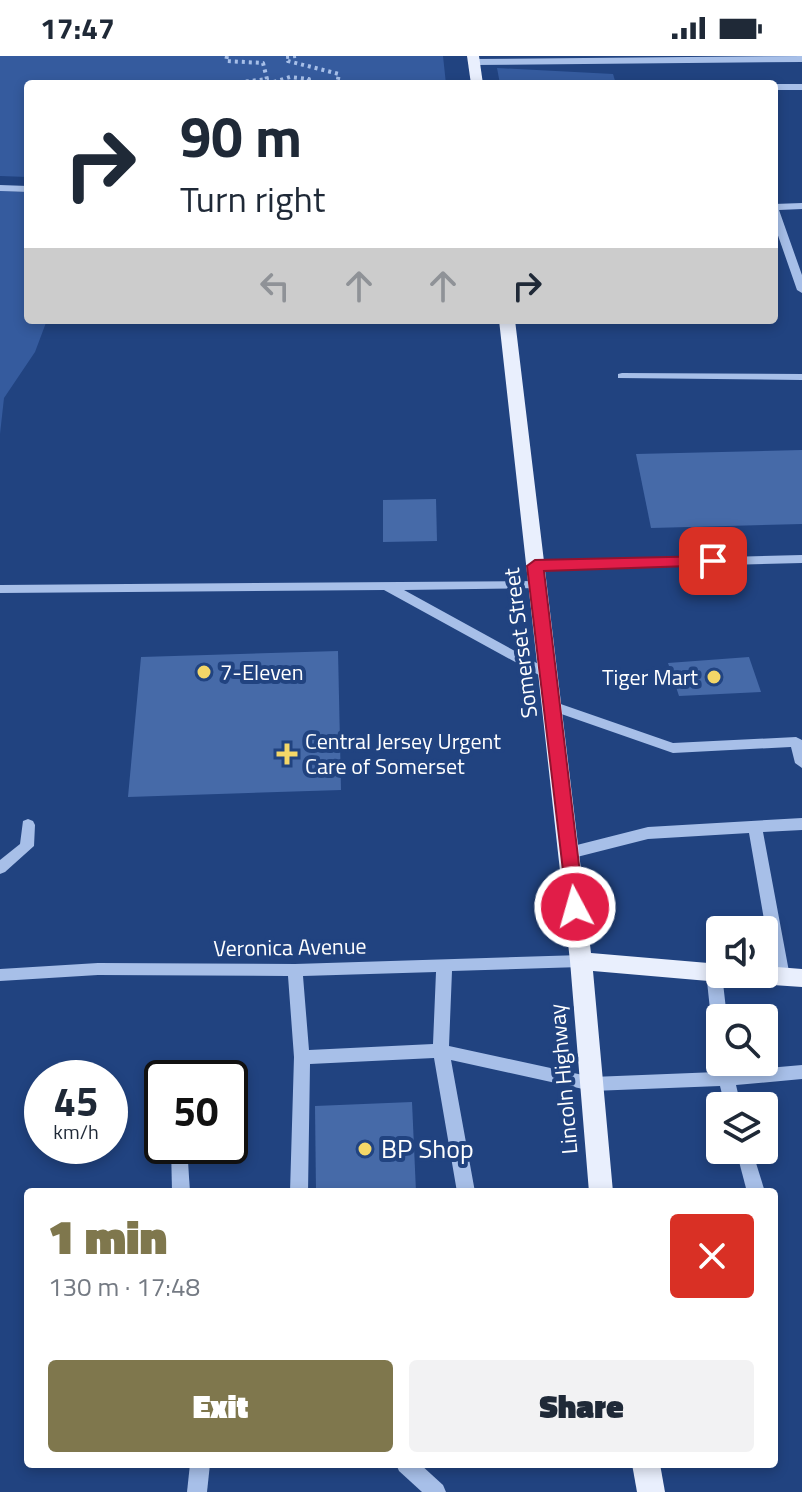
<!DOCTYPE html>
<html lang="en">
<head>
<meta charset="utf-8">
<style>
  body { margin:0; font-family:"Titillium Web",sans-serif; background:#f2f2f3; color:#1f2937; height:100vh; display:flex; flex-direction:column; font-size:30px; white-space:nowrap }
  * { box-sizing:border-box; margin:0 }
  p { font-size:26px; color:#747a83 }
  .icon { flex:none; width:44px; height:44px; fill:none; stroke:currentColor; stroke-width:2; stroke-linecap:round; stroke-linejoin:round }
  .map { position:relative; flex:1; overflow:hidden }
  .details { position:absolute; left:24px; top:1132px; width:754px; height:280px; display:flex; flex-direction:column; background:#fff; border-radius:8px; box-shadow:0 4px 12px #0003 }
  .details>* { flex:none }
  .top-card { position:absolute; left:24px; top:24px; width:754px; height:244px; border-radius:8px; box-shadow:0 4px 12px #0003; background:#fff; color:#1f2937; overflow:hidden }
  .controls { position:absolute; left:706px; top:860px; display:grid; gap:16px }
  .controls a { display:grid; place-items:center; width:72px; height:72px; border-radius:8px; background:#fff; box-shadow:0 4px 12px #0003; font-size:40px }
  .speed { position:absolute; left:24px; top:1004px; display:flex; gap:16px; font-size:40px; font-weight:700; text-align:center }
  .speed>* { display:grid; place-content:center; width:104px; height:104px; border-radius:50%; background:#fff; box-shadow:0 4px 12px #0003; line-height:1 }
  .speed small { font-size:20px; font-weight:400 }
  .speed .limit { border:4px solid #111; border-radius:12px; background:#fff; color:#111 }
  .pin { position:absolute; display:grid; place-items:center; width:68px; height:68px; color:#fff; margin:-34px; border-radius:16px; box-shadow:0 4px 12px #0006 }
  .me { position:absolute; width:88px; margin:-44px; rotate:354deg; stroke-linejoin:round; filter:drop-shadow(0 0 6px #0008) }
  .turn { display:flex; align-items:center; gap:28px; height:168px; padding:0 24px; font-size:36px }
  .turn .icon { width:104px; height:104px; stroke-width:2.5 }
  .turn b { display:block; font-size:56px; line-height:68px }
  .lanes { display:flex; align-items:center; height:76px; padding:0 24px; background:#0003; justify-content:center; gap:40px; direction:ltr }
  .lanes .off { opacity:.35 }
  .round { display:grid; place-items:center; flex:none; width:84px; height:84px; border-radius:8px; background:#f2f2f3 }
  .summary { display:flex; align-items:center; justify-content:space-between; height:136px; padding:0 24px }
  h1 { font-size:48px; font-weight:800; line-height:60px; color:#7f774d }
  .action { display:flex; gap:16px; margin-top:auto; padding:16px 24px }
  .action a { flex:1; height:92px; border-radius:8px; background:#7f774d; color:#fff; font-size:32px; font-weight:800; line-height:92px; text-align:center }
  .action a+a { background:#f2f2f3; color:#1f2937 }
  .status { display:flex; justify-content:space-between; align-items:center; height:56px; padding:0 40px; background:#fff; direction:ltr }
  .status svg { height:22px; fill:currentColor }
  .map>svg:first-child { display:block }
  .green { fill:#355b9e }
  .building { fill:#466aa8 }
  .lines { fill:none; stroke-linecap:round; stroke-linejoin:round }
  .path { stroke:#a7bfe8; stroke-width:4; stroke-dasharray:3 4; stroke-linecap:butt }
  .minor { fill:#a7bfe8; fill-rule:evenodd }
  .major { fill:#e9effd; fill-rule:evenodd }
  .route { fill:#e11d48; stroke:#92132f; stroke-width:2 }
  .poi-dot { fill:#f4d768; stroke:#214380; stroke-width:3 }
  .labels { text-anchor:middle; stroke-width:8; stroke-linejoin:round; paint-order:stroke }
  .street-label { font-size:22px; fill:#fff; stroke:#214380 }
  .poi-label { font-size:22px; fill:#fff; stroke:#214380; text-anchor:start }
  .near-poi-label { font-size:26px; fill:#fff; stroke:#214380; text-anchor:start }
</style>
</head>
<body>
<div class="status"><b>17:47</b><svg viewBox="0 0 49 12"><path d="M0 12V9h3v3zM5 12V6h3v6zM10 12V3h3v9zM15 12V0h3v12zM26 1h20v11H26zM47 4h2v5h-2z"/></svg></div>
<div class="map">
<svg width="802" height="1436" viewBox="0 0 802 1436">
  <rect width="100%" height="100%" fill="#214380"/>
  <g class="green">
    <polygon points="0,0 443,0 446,28 28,28 28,121 0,120"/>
    <polygon points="497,12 613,18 616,28 500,28"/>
    <polygon points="0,135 28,136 28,264 47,264 35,296 4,342 0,378"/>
  </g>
  <g class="building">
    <polygon points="802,394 802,468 651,472 636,398"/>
    <polygon points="436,443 437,485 383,486 383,444"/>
    <polygon points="338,595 341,734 128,741 141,601"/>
    <polygon points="749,601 761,636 679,640 668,607"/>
    <polygon points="412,1046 416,1136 316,1136 315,1050"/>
  </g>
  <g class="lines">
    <g class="path">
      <polyline points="296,0 286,1 288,5 339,18 337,28"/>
      <polyline points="225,28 267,23 263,7 226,5 227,0"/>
      <polyline points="267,28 290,21 309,23 308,28"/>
    </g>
    <g class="minor">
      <polygon points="802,0 802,6 474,9 470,6 474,3"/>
      <rect x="774" y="28" width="28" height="6"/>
      <polygon points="0,129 28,130 28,136 0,135"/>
      <polygon points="802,147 802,153 779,154 802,219 802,237 797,234 774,168 774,148"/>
      <polygon points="622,317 802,318 802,324 618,322 618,318"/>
      <polygon points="802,499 802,507 535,514 529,510 535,506"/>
      <polygon points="538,525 542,526 544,529 542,532 404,534 553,616 555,619 553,622 548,624 384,534 0,537 0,529"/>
      <polygon points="552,645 673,687 796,681 802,684 802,712 795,707 791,691 673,697 547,653 545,650 547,647"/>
      <polygon points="802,762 802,774 763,776 790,921 787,926 782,927 777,926 774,921 749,777 648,783 569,803 564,801 562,797 564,793 569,791 648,771"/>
      <polygon points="28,763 33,765 35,769 34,790 5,816 0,818 0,804 20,788 23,765"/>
      <path d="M581,899L586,900L589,905L586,910L581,911L452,915L449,990L592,1021L717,1016L716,1006L720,1000V1006H732L733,1015L802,1009V1023L736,1029L741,1050H725L720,1030L592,1035L451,1004L475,1136H457L434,1002L310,1008L308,1136H290L294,1001L288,920L98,919L0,925V913L98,907L295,908ZM436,916L433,988L309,994L303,920Z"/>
      <polygon points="714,910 719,911 720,918 722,918 727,962 720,962 720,979 714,977 712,972 706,916 709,911"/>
      <polygon points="171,1090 187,1090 190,1136 172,1136"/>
      <polygon points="736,1094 752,1094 765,1136 747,1136"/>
      <polygon points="190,1408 210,1408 207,1436 187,1436"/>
      <polygon points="396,1408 420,1408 443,1429 446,1436 422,1436 399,1415"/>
    </g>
    <g class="major">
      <polygon points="467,0 479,0 483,28 471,28"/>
      <polygon points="499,264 515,264 591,897 720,908 720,918 731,918 728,924 720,926 593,915 613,1136 589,1136 570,905"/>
      <polygon points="764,910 802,913 802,931 742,927 734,925 731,918 764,918"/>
      <polygon points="632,1408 660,1408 665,1436 637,1436"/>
    </g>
  </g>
  <polygon class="route" points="713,500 719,501 719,509 544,515 584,851 575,859 568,857 527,510 535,504"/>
  <g class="poi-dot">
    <circle cx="204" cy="616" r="8"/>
    <circle cx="714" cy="621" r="8"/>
    <path d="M283 686h8v8h8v8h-8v8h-8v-8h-8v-8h8z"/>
    <circle cx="365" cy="1093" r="8"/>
  </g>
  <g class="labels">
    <g class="street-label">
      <text transform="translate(520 587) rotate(-97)" y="8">Somerset Street</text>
      <text transform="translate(290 891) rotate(-1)" y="8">Veronica Avenue</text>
      <text transform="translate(563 1023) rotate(-95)" y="8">Lincoln Highway</text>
    </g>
    <g class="poi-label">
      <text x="220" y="624">7-Eleven</text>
      <text x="698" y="629" text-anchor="end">Tiger Mart</text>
      <text x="305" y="693">Central Jersey Urgent<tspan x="305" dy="25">Care of Somerset</tspan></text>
    </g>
    <g class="near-poi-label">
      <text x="381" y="1102">BP Shop</text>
    </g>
  </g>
</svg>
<div class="controls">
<a><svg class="icon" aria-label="sound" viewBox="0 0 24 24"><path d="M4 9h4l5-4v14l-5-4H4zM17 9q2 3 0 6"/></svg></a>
<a><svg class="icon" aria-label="search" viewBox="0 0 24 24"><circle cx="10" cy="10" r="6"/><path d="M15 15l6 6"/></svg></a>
<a><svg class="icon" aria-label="layers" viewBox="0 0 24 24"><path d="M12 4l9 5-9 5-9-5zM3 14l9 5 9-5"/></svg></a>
</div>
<div class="speed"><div>45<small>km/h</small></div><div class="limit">50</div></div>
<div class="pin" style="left:713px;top:505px;background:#d93025"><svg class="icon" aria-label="arrive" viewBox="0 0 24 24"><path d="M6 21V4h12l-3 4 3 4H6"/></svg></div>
<svg class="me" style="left:575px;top:851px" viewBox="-20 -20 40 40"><circle r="17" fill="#e11d48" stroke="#fff" stroke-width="3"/><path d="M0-11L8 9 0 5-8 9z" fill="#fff"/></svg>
<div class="top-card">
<div class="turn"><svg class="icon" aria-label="right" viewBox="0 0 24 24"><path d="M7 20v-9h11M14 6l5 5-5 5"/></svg><div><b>90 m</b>Turn right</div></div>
<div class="lanes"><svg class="icon off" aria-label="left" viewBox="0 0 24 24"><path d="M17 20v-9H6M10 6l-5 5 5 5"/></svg><svg class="icon off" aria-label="ahead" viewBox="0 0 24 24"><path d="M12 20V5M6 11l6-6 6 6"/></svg><svg class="icon off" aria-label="ahead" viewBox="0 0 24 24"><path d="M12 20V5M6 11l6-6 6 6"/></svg><svg class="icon" aria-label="right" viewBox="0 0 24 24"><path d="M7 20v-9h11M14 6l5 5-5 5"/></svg></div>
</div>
<section class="details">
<div class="summary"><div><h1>1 min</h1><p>130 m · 17:48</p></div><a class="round" style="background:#d93025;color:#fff"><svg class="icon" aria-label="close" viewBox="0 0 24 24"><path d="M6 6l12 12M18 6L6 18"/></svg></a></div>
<div class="action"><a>Exit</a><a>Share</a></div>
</section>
</div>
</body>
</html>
